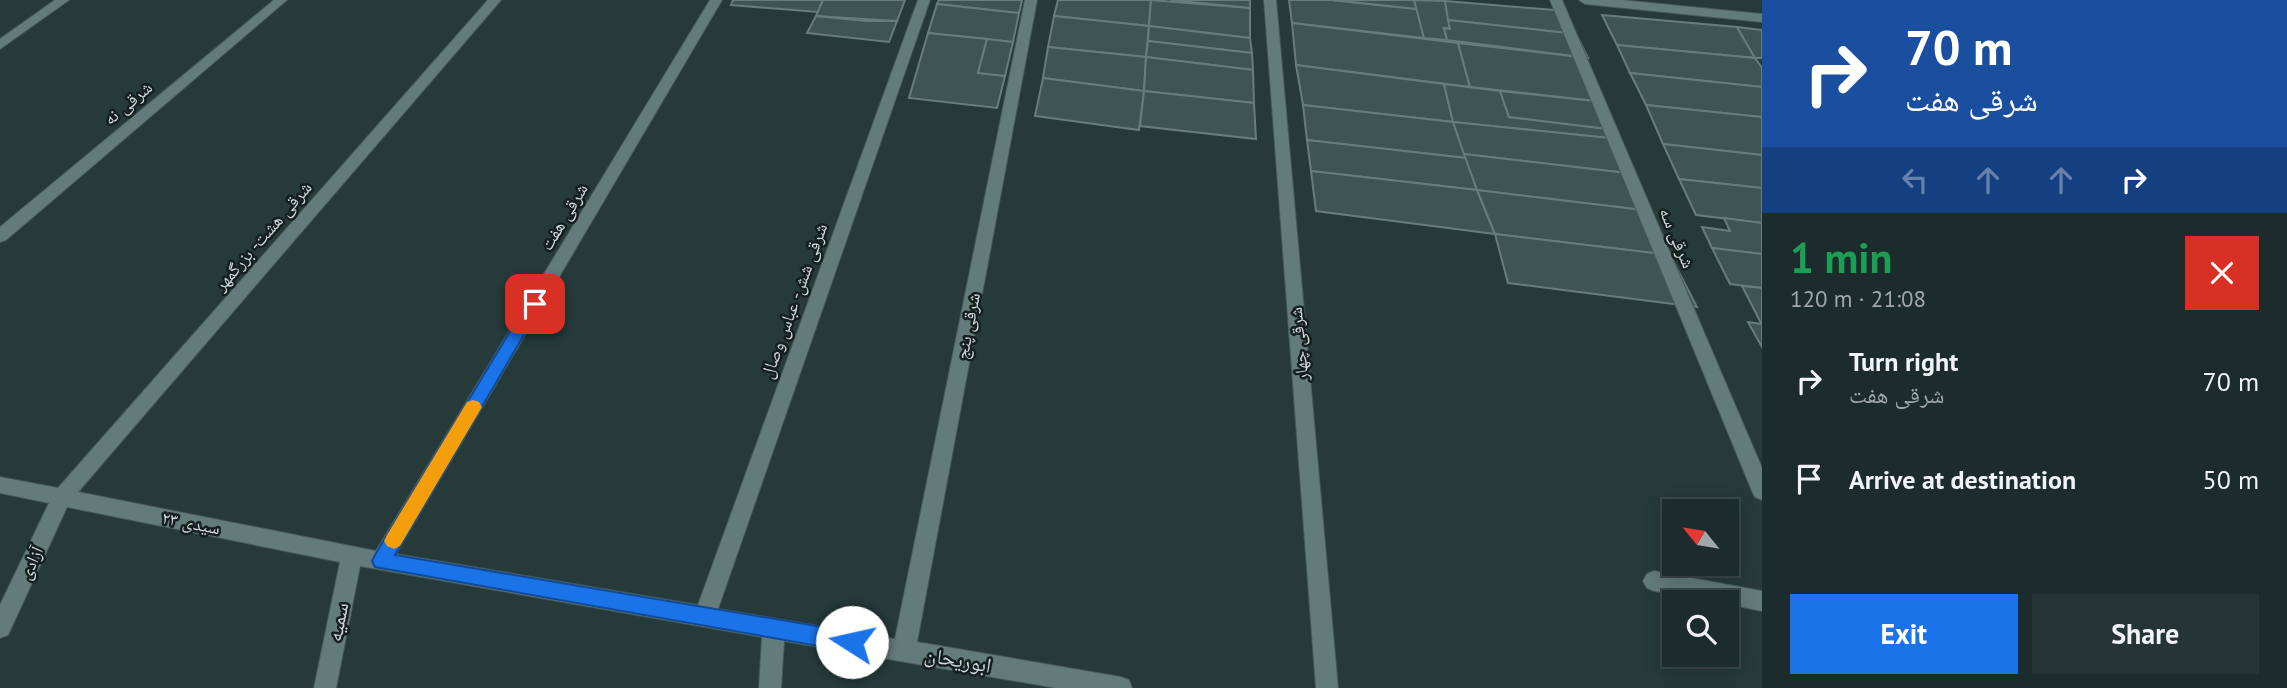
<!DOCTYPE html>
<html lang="en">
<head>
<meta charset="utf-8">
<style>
  body { margin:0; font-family:"PT Sans","Noto Naskh Arabic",sans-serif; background:#253434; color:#f1f3f6; height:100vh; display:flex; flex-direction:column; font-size:26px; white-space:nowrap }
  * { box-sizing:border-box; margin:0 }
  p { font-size:23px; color:#a0a7a9 }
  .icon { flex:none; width:38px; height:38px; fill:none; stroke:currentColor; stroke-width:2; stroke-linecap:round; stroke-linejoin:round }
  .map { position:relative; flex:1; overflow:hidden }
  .side { display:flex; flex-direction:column; background:#1c2c2c; width:525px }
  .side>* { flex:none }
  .hud { background:#1a4fa0; color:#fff; overflow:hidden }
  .needle { width:46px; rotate:300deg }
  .controls { position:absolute; left:1662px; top:499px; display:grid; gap:14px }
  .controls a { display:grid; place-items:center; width:77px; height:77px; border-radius:0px; background:#1c2c2c; box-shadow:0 4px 18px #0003,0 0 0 2px #3a4848; font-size:35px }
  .pin { position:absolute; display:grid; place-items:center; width:60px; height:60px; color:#fff; margin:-30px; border-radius:14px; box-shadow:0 4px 10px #0006 }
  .me { position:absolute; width:77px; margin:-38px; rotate:280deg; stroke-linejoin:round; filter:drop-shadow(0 0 5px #0008) }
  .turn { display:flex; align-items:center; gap:24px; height:147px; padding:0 28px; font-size:32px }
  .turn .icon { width:91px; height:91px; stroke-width:2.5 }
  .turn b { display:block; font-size:49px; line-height:60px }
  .lanes { display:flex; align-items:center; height:66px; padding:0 28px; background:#0003; justify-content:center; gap:35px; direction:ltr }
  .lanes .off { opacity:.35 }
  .round { display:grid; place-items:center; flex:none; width:74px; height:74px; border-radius:0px; background:#253434 }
  .overview { display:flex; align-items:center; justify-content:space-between; height:119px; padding:0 28px }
  h1 { font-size:42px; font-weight:600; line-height:52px; color:#1e9e55 }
  .primary-button { display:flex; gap:14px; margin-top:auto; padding:14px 28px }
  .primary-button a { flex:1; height:80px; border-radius:0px; background:#1a73e8; color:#fff; font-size:28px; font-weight:600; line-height:80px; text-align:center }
  .primary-button a+a { background:#253434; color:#f1f3f6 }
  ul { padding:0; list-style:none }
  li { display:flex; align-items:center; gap:21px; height:98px; padding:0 28px }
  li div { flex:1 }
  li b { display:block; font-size:26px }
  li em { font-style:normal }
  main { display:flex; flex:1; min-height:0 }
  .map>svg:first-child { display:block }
  .building { fill:#3f5454; stroke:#677d7d; stroke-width:2 }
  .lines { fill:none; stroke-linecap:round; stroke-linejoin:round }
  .minor-casing { stroke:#465858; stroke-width:2 }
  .minor { fill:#647b7b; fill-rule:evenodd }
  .route { fill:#1a73e8; stroke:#114b97; stroke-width:2 }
  .slow { fill:#f59e0b }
  .labels { text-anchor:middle; stroke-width:5; stroke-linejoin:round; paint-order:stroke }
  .street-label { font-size:18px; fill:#ccd8d7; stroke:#161f1f }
  .near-street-label { font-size:21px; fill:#ccd8d7; stroke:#161f1f }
</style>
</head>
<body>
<main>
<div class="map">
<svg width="1762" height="688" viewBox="0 0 1762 688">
  <rect width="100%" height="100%" fill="#263a3a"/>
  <g class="building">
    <polygon points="733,0 823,0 818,12 731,5"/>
    <polygon points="823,0 905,0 897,21 816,16"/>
    <polygon points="939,0 1022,0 1019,13 937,4"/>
    <polygon points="1058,0 1151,0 1149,26 1054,16"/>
    <polygon points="1151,0 1250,8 1250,38 1149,26"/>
    <polygon points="1171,0 1250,0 1250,8"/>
    <polygon points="1289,0 1332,0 1417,9 1424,38 1292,23"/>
    <polygon points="1332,0 1414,0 1417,9"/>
    <polygon points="1414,0 1445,1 1450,29 1444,28 1447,40 1424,38"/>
    <polygon points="1445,1 1566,11 1576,34 1448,20"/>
    <polygon points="937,4 1019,13 1013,42 928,33"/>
    <polygon points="1602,15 1737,27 1755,58 1617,45"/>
    <polygon points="816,16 866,21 897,21 889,42 807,33"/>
    <polygon points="1054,16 1149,26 1146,57 1048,47"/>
    <polygon points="1448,20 1576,34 1588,58 1447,40 1444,28 1450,29"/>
    <polygon points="1292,23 1458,43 1470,87 1296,65"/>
    <polygon points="1149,26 1250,38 1252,53 1148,41"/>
    <polygon points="1737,27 1762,30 1762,58 1755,58"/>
    <polygon points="928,33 987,39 978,73 1005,76 997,108 909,98"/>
    <polygon points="987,39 1013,42 1005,76 978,73"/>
    <polygon points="1148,41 1252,53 1253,70 1146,57"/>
    <polygon points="1458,43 1588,58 1586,61 1604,102 1470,87"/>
    <polygon points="1617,45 1755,58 1762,68 1762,87 1630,73"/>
    <polygon points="1048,47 1146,57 1144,91 1043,78"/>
    <polygon points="1146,57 1253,70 1254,103 1144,91"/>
    <polygon points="1296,65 1444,84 1453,122 1303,105"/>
    <polygon points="1630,73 1762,87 1762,117 1646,105"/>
    <polygon points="1043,78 1144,91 1139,130 1035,116"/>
    <polygon points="1444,84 1500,91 1509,117 1616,130 1619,139 1453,122"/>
    <polygon points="1144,91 1254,103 1256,139 1140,126"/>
    <polygon points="1500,91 1604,102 1616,130 1509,117"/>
    <polygon points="1303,105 1453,122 1466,158 1307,140"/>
    <polygon points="1646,105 1762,117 1762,155 1663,144"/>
    <polygon points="1453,122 1619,139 1635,174 1464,154"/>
    <polygon points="1307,140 1466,158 1477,190 1311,171"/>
    <polygon points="1663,144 1762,155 1762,188 1679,179"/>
    <polygon points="1464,154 1635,174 1651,211 1477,190"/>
    <polygon points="1311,171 1477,190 1495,234 1316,211"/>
    <polygon points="1679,179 1762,188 1762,223 1696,215"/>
    <polygon points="1477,190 1651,211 1670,255 1495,234"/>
    <polygon points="1724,218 1762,223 1762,254 1712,248 1702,227 1730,231"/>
    <polygon points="1495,234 1670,255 1697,307 1508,283"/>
    <polygon points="1712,248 1762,254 1762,288 1730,284"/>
    <polygon points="1742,286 1762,288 1762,324 1761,323"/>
    <polygon points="1748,322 1762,324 1762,347"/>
  </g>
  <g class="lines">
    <defs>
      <g id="minor">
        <polygon points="55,0 69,0 0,49 0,39"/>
        <polygon points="274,0 287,0 6,240 0,242 0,227"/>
        <polygon points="488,0 501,0 78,492 376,551 710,0 722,0 396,554 698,605 918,0 930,0 718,609 895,639 1025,0 1037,0 917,642 1121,677 1129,680 1132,688 1056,688 784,641 781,688 759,688 762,637 360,566 336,688 314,688 340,562 67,507 8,635 0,638 0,605 49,503 0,493 0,477 58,488"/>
        <polygon points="1264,0 1276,0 1338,688 1316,688"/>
        <polygon points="1550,0 1562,0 1762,468 1762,500 1755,497 1752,491"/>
        <polygon points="1579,0 1621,0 1762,14 1762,22 1585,4"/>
        <polygon points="1654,571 1762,591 1762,611 1727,604 1727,602 1654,591 1647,588 1643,581 1647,574"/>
      </g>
    </defs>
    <use href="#minor" class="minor-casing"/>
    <use href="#minor" class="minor"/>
  </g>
  <polygon class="route" points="535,298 542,304 395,555 852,632 859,635 862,642 859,649 852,652 375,567 372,561 375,555 529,300"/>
  <polygon class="slow" points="473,400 479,402 482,407 400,546 394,549 387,546 384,541 387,535 467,402"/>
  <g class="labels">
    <g class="street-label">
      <text transform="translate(128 103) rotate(-40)" y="6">شرقی نه</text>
      <text transform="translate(564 217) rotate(-59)" y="6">شرقی هفت</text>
      <text transform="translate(263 236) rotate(-49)" y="6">شرقی هشت- بزرگمهر</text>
      <text transform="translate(1677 238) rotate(67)" y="6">شرقی سه</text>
      <text transform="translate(794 301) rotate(-70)" y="6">شرقی شش- عباس وصال</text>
      <text transform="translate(968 326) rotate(-79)" y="6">شرقی پنج</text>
      <text transform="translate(1299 344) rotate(-95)" y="6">شرقی چهار</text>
      <text transform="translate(191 523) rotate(11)" y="6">سیدی ۲۳</text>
      <text transform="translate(31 563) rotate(-65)" y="6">آزادی</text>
    </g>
    <g class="near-street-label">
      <text transform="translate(338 622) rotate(-79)" y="7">سمیه</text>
      <text transform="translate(958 660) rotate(10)" y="7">ابوریحان</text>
    </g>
  </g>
</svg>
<div class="controls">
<a><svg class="needle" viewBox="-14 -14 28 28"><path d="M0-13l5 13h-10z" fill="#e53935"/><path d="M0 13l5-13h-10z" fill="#a0a7a9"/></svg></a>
<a><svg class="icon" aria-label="search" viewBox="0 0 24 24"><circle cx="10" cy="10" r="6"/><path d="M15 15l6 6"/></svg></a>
</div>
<div class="pin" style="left:535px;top:304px;background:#d93025"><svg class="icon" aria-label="arrive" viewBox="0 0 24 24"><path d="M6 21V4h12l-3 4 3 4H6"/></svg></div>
<svg class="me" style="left:852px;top:642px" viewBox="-20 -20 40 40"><circle r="19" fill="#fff"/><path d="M0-13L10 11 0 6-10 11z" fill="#1a73e8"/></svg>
</div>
<section class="side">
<div class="hud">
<div class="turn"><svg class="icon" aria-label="right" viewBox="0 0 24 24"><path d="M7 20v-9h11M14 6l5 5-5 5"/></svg><div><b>70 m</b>شرقی هفت</div></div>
<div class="lanes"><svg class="icon off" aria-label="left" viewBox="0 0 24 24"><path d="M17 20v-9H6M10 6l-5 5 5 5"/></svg><svg class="icon off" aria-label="ahead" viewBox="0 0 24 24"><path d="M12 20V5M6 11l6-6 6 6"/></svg><svg class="icon off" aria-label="ahead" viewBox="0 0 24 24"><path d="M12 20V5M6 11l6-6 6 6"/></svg><svg class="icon" aria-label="right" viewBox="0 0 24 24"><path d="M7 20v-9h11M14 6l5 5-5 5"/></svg></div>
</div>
<div class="overview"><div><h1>1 min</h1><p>120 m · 21:08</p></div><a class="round" style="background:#d93025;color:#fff"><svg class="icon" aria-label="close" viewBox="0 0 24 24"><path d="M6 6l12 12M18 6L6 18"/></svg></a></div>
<ul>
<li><svg class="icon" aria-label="right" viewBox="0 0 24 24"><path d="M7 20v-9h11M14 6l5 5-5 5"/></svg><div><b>Turn right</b><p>شرقی هفت</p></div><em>70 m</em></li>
<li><svg class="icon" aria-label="arrive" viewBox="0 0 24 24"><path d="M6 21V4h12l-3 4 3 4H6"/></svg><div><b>Arrive at destination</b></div><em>50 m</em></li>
</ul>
<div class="primary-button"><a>Exit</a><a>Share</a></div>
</section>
</main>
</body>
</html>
